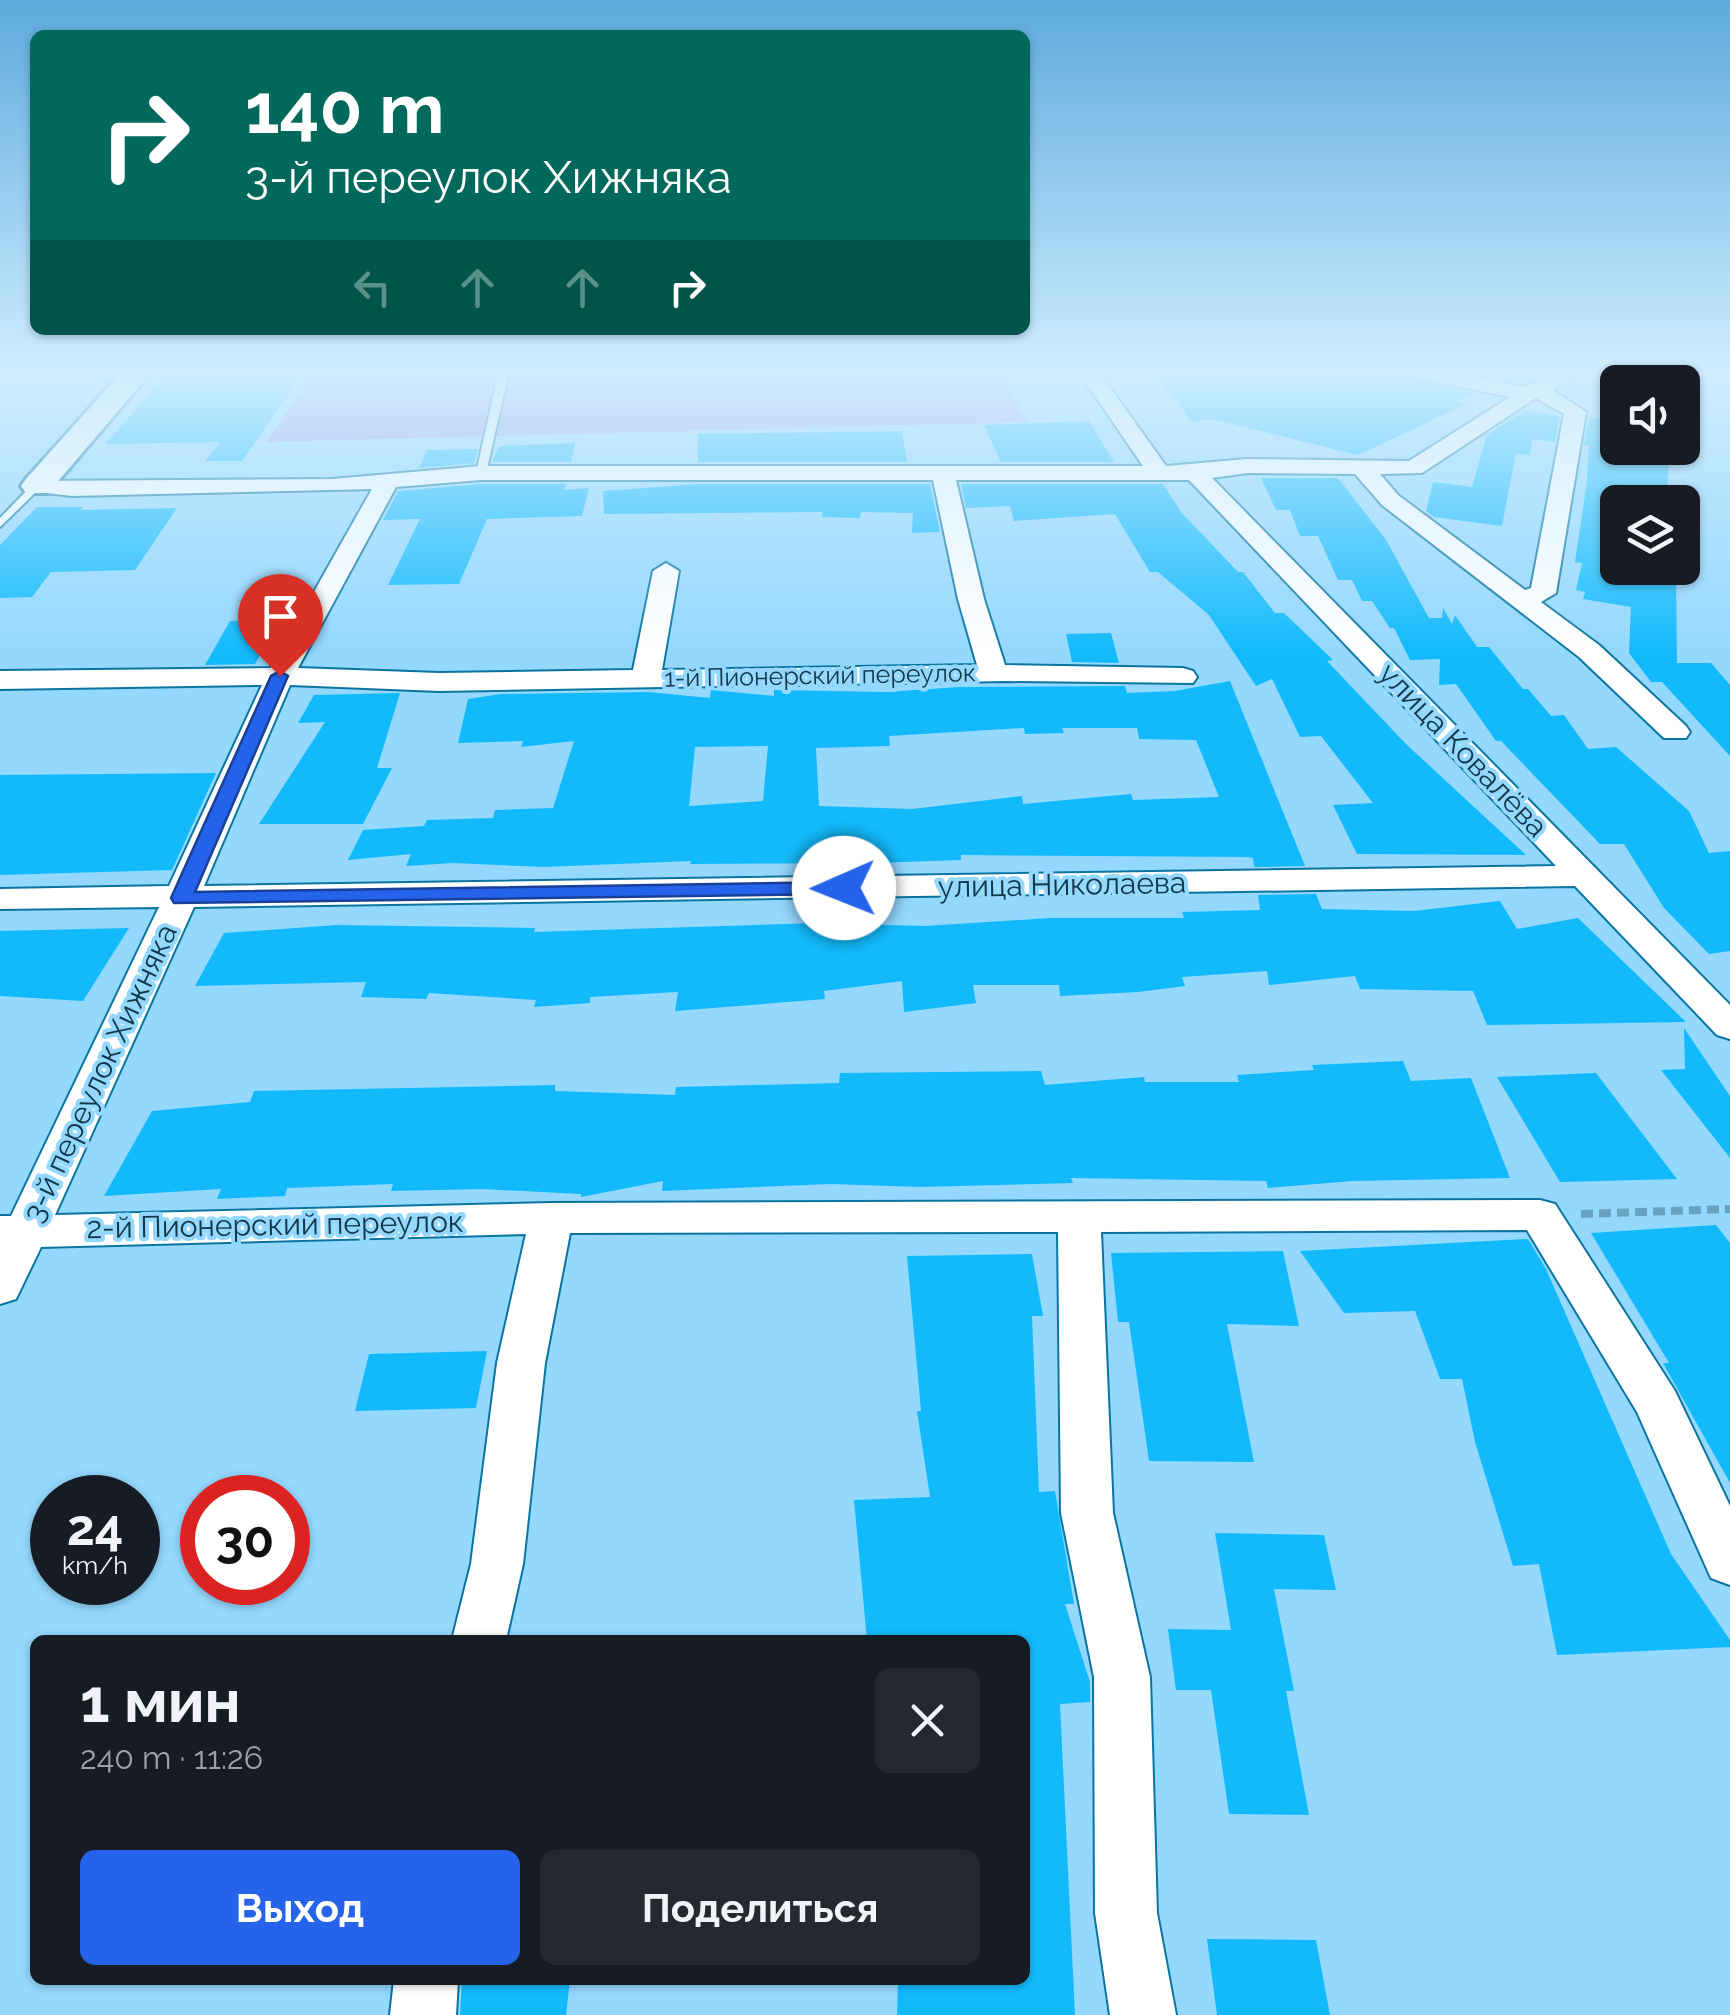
<!DOCTYPE html>
<html lang="ru">
<head>
<meta charset="utf-8">
<style>
  body { margin:0; font-family:Raleway,sans-serif; background:#242831; color:#f1f3f6; height:100vh; display:flex; flex-direction:column; font-size:38px; white-space:nowrap }
  * { box-sizing:border-box; margin:0 }
  p { font-size:32px; color:#9ea1a6 }
  .icon { flex:none; width:55px; height:55px; fill:none; stroke:currentColor; stroke-width:2; stroke-linecap:round; stroke-linejoin:round }
  .map { position:relative; flex:1; overflow:hidden }
  .drawer { position:absolute; left:30px; top:1635px; width:1000px; height:350px; display:flex; flex-direction:column; background:#171b24; border-radius:15px; box-shadow:0 2px 8px #0004 }
  .drawer>* { flex:none }
  .banner { position:absolute; left:30px; top:30px; width:1000px; height:305px; border-radius:15px; box-shadow:0 2px 8px #0004; background:#00695c; color:#fff; overflow:hidden }
  .tools { position:absolute; left:1600px; top:365px; display:grid; gap:20px }
  .tools a { display:grid; place-items:center; width:100px; height:100px; border-radius:15px; background:#171b24; box-shadow:0 2px 8px #0004; font-size:50px }
  .speed { position:absolute; left:30px; top:1475px; display:flex; gap:20px; font-size:50px; font-weight:700; text-align:center }
  .speed>* { display:grid; place-content:center; width:130px; height:130px; border-radius:50%; background:#171b24; box-shadow:0 2px 8px #0004; line-height:1 }
  .speed small { font-size:25px; font-weight:400 }
  .speed .limit { border:15px solid #d22; background:#fff; color:#111 }
  .pin { position:absolute; display:grid; place-items:center; width:85px; height:85px; color:#fff; margin:-102px -42px; border-radius:50% 50% 50% 0; rotate:-45deg; box-shadow:0 0 10px #0007 }
  .pin .icon { rotate:45deg }
  .me { position:absolute; width:110px; margin:-55px; rotate:269deg; stroke-linejoin:round; filter:drop-shadow(0 0 8px #0008) }
  .turn { display:flex; align-items:center; gap:35px; height:210px; padding:0 50px; font-size:45px }
  .turn .icon { width:130px; height:130px; stroke-width:2.5 }
  .turn b { display:block; font-size:70px; line-height:85px }
  .lanes { display:flex; align-items:center; height:95px; padding:0 50px; background:#0003; justify-content:center; gap:50px; direction:ltr }
  .lanes .off { opacity:.35 }
  .round { display:grid; place-items:center; flex:none; width:105px; height:105px; border-radius:15px; background:#242831 }
  .summary { display:flex; align-items:center; justify-content:space-between; height:170px; padding:0 50px }
  h1 { font-size:60px; font-weight:700; line-height:75px }
  .action { display:flex; gap:20px; margin-top:auto; padding:20px 50px }
  .action a { flex:1; height:115px; border-radius:15px; background:#2563eb; color:#fff; font-size:40px; font-weight:700; line-height:115px; text-align:center }
  .action a+a { background:#242831; color:#f1f3f6 }
  .map>svg:first-child { display:block }
  .green { fill:#a794e8 }
  .building { fill:#12bafc; fill-rule:evenodd }
  .lines { fill:none; stroke-linecap:round; stroke-linejoin:round }
  .lane-casing { stroke:#0a75a0; stroke-width:4 }
  .street-casing { stroke:#0a75a0; stroke-width:4 }
  .secondary-casing { stroke:#0a75a0; stroke-width:6 }
  .path { stroke:#68a2c1; stroke-width:8; stroke-dasharray:12 6; stroke-linecap:butt }
  .lane { fill:#fff; fill-rule:evenodd }
  .street { fill:#fff; fill-rule:evenodd }
  .secondary { fill:#fff; fill-rule:evenodd }
  .route { fill:#2563eb; stroke:#184099; stroke-width:2.5 }
  .labels { text-anchor:middle; stroke-width:8; stroke-linejoin:round; paint-order:stroke }
  .far-street-label { font-size:25px; fill:#11374a; stroke:#94d8fe }
  .street-label { font-size:30px; fill:#11374a; stroke:#94d8fe }
</style>
</head>
<body>
<div class="map">
<svg width="1730" height="2015" viewBox="0 0 1730 2015">
  <rect width="100%" height="100%" fill="#94d8fe"/>
  <polygon class="green" points="314,371 999,371 1027,422 266,442"/>
  <g class="building">
    <polygon points="169,371 305,371 242,461 205,461 221,442 105,444"/>
    <polygon points="1153,371 1375,371 1474,393 1456,402 1467,404 1358,455 1213,419 1190,422 1178,399 1173,399"/>
    <polygon points="1525,410 1560,416 1555,442 1532,439 1530,455 1516,453 1502,526 1434,517 1426,511 1433,482 1472,487 1487,435"/>
    <polygon points="1589,417 1618,420 1618,448 1641,448 1641,460 1669,463 1666,502 1618,502 1618,568 1676,575 1677,663 1711,663 1730,685 1730,756 1662,682 1651,682 1629,653 1631,607 1583,599 1585,592 1576,590 1582,563 1575,562 1587,481 1589,446 1584,445"/>
    <polygon points="1089,421 1114,462 1001,462 984,425"/>
    <polygon points="902,431 907,462 698,462 698,434"/>
    <polygon points="575,443 571,462 492,462 499,446"/>
    <polygon points="478,449 474,463 419,468 427,450"/>
    <polygon points="1261,478 1338,478 1386,540 1429,618 1442,618 1443,608 1452,624 1455,615 1477,647 1489,647 1523,689 1528,689 1551,716 1564,715 1588,749 1616,747 1689,811 1709,853 1730,851 1730,951 1709,954 1664,908 1624,844 1600,844 1501,741 1496,741 1456,684 1439,685 1440,659 1410,660 1394,628 1390,628 1372,601 1362,601 1352,580 1338,580 1318,536 1300,536 1290,510 1276,510"/>
    <polygon points="481,484 566,484 564,490 589,488 582,516 487,519 459,584 388,585 420,519 383,520 398,491"/>
    <polygon points="698,484 930,484 940,532 912,533 913,513 861,512 860,518 822,517 822,512 604,514 603,491"/>
    <polygon points="961,484 1163,484 1181,512 1238,572 1243,572 1275,613 1284,613 1333,660 1327,661 1406,744 1526,855 1357,854 1333,805 1373,803 1321,736 1300,737 1272,679 1256,686 1209,615 1158,572 1150,572 1115,514 1014,521 1010,506 966,508"/>
    <polygon points="37,507 83,507 81,510 177,508 135,570 51,572 32,597 0,598 0,545"/>
    <polygon points="280,620 255,664 205,665 230,621"/>
    <polygon points="1111,633 1119,663 1072,662 1066,634"/>
    <path d="M1230,681L1305,866L1254,867L1253,858L1246,857L961,855V860L874,863L690,864L691,861L544,867L453,863L406,866L411,854L348,860L363,830L424,826L427,820L493,818L495,810L553,808L574,741L521,747L523,741L458,743L468,699L501,694L648,692L710,698L711,690L774,696V690L885,692L959,687L1125,686L1127,693L1175,691ZM1024,728L1025,734L1064,733L1062,728H1137L1139,739L1196,740L1219,797L1133,800L1131,794L1023,804L1022,796L912,809L819,806L816,748L890,746L889,736ZM768,746L763,801L689,806L695,747Z"/>
    <polygon points="400,693 377,768 392,768 363,824 259,824 325,722 298,723 314,695"/>
    <polygon points="216,773 172,870 0,875 0,775"/>
    <polygon points="1316,894 1322,909 1414,911 1500,901 1517,929 1578,918 1686,1022 1487,1025 1473,991 1360,989 1355,976 1269,985 1267,971 1182,977 1185,986 1138,992 1060,996 1059,985 973,985 976,1003 904,1012 902,981 824,991 825,999 675,1011 678,992 590,997 590,1003 534,1007 536,1000 429,993 426,999 361,997 366,982 195,986 224,933 337,925 535,928 534,932 818,923 925,926 1050,918 1184,918 1182,912 1260,910 1258,895"/>
    <polygon points="129,928 83,1001 0,996 0,931"/>
    <polygon points="1684,1028 1730,1096 1730,1158 1661,1070 1685,1069"/>
    <polygon points="1403,1061 1411,1081 1471,1078 1510,1178 1353,1181 1268,1188 1266,1181 1071,1178 1073,1183 921,1187 831,1184 662,1191 663,1181 581,1197 581,1194 483,1189 391,1191 393,1184 287,1188 285,1196 217,1199 221,1189 104,1196 152,1111 250,1102 254,1091 555,1085 555,1091 675,1095 676,1087 839,1083 840,1073 1041,1071 1045,1085 1144,1077 1145,1082 1239,1082 1237,1075 1314,1070 1312,1065"/>
    <polygon points="1596,1073 1677,1179 1560,1182 1497,1077"/>
    <polygon points="1716,1225 1730,1243 1730,1483 1663,1363 1669,1363 1591,1233"/>
    <polygon points="1528,1239 1546,1269 1671,1554 1730,1640 1730,1647 1557,1655 1539,1564 1513,1566 1475,1442 1462,1379 1440,1379 1415,1311 1344,1313 1300,1251"/>
    <polygon points="1283,1251 1299,1326 1227,1324 1254,1462 1149,1461 1129,1322 1118,1322 1111,1253"/>
    <polygon points="1032,1254 1043,1316 1032,1316 1039,1492 1055,1491 1074,1604 1065,1604 1090,1682 1090,1702 1060,1704 1075,2015 897,2015 898,1980 1025,1980 1025,1640 867,1640 854,1500 930,1497 917,1411 921,1411 907,1256"/>
    <polygon points="487,1351 476,1408 355,1411 369,1354"/>
    <polygon points="1215,1533 1324,1535 1336,1590 1274,1589 1294,1691 1286,1691 1309,1815 1229,1814 1211,1690 1176,1690 1168,1629 1231,1630"/>
    <polygon points="1207,1939 1316,1940 1330,2015 1217,2015"/>
    <polygon points="462,1980 570,1980 566,2015 460,2015"/>
  </g>
  <g class="lines">
    <defs>
      <g id="lane">
        <polygon points="499,371 509,371 486,473 481,476 476,473"/>
        <polygon points="33,484 42,486 0,527 0,518"/>
      </g>
      <g id="street">
        <path d="M1078,371H1098L1166,466L1247,459L1409,461L1510,397L1414,377L1404,371H1443L1525,387L1559,371H1584L1552,390L1586,412L1556,593L1541,602L1599,645L1686,726L1690,732L1686,738H1664L1579,657L1382,505L1355,474L1247,473L1212,478L1730,1005V1039L1717,1035L1575,886L194,907L55,1215L551,1203L1540,1200L1555,1204L1675,1391L1730,1506V1585L1711,1578L1637,1412L1527,1230L1101,1232L1113,1513L1150,1677L1157,1913L1176,2015H1110L1095,1913L1094,1677L1061,1513L1058,1232L570,1233L545,1363L523,1564L506,1640H452L471,1564L497,1363L526,1234L41,1247L16,1299L0,1304V1216H11L159,907L0,909V889L169,886L262,685L0,689V671L271,668L372,489L72,496L29,491L25,486L29,481L332,479L481,466H1143ZM1536,398L1564,414L1531,588L1525,590L1398,495L1380,474L1422,473ZM481,480H933L958,599L977,665L662,670L679,571L666,563L653,571L633,670L439,673L298,668L396,487ZM956,480H1189L1556,866L204,886L290,685L439,691L1006,681L1193,683L1197,677L1193,671L1183,668L1005,665L984,599Z"/>
        <polygon points="394,1980 458,1980 456,2015 390,2015"/>
      </g>
      <polygon id="secondary" points="123,371 152,371 48,493 26,493 21,486 26,479"/>
    </defs>
    <use href="#lane" class="lane-casing"/>
    <use href="#street" class="street-casing"/>
    <use href="#secondary" class="secondary-casing"/>
    <polyline class="path" points="1581,1214 1730,1209"/>
    <use href="#lane" class="lane"/>
    <use href="#street" class="street"/>
    <use href="#secondary" class="secondary"/>
  </g>
  <linearGradient id="sky" x2="0" y2="1"><stop stop-color="#5caadd"/><stop offset="0.57" stop-color="#cfedff"/><stop offset="1" stop-color="#cfedff" stop-opacity="0"/></linearGradient>
  <rect width="1730" height="653" fill="url(#sky)"/>
  <polygon class="route" points="280,671 288,676 195,892 844,882 855,888 844,894 174,903 171,898 271,676"/>
  <g class="labels">
    <g class="far-street-label">
      <text transform="translate(820 675) rotate(-1)" y="9">1-й Пионерский переулок</text>
    </g>
    <g class="street-label">
      <text transform="translate(1463 750) rotate(46)" y="10">улица Ковалёва</text>
      <text transform="translate(1062 885) rotate(-1)" y="10">улица Николаева</text>
      <text transform="translate(100 1073) rotate(-65)" y="10">3-й переулок Хижняка</text>
      <text transform="translate(275 1225) rotate(-1)" y="10">2-й Пионерский переулок</text>
    </g>
  </g>
</svg>
<div class="tools">
<a><svg class="icon" aria-label="sound" viewBox="0 0 24 24"><path d="M4 9h4l5-4v14l-5-4H4zM17 9q2 3 0 6"/></svg></a>
<a><svg class="icon" aria-label="layers" viewBox="0 0 24 24"><path d="M12 4l9 5-9 5-9-5zM3 14l9 5 9-5"/></svg></a>
</div>
<div class="speed"><div>24<small>km/h</small></div><div class="limit">30</div></div>
<div class="pin" style="left:280px;top:676px;background:#d93025"><svg class="icon" aria-label="arrive" viewBox="0 0 24 24"><path d="M6 21V4h12l-3 4 3 4H6"/></svg></div>
<svg class="me" style="left:844px;top:888px" viewBox="-20 -20 40 40"><circle r="19" fill="#fff"/><path d="M0-13L10 11 0 6-10 11z" fill="#2563eb"/></svg>
<div class="banner">
<div class="turn"><svg class="icon" aria-label="right" viewBox="0 0 24 24"><path d="M7 20v-9h11M14 6l5 5-5 5"/></svg><div><b>140 m</b>3-й переулок Хижняка</div></div>
<div class="lanes"><svg class="icon off" aria-label="left" viewBox="0 0 24 24"><path d="M17 20v-9H6M10 6l-5 5 5 5"/></svg><svg class="icon off" aria-label="ahead" viewBox="0 0 24 24"><path d="M12 20V5M6 11l6-6 6 6"/></svg><svg class="icon off" aria-label="ahead" viewBox="0 0 24 24"><path d="M12 20V5M6 11l6-6 6 6"/></svg><svg class="icon" aria-label="right" viewBox="0 0 24 24"><path d="M7 20v-9h11M14 6l5 5-5 5"/></svg></div>
</div>
<section class="drawer">
<div class="summary"><div><h1>1 мин</h1><p>240 m · 11:26</p></div><a class="round"><svg class="icon" aria-label="close" viewBox="0 0 24 24"><path d="M6 6l12 12M18 6L6 18"/></svg></a></div>
<div class="action"><a>Выход</a><a>Поделиться</a></div>
</section>
</div>
</body>
</html>
